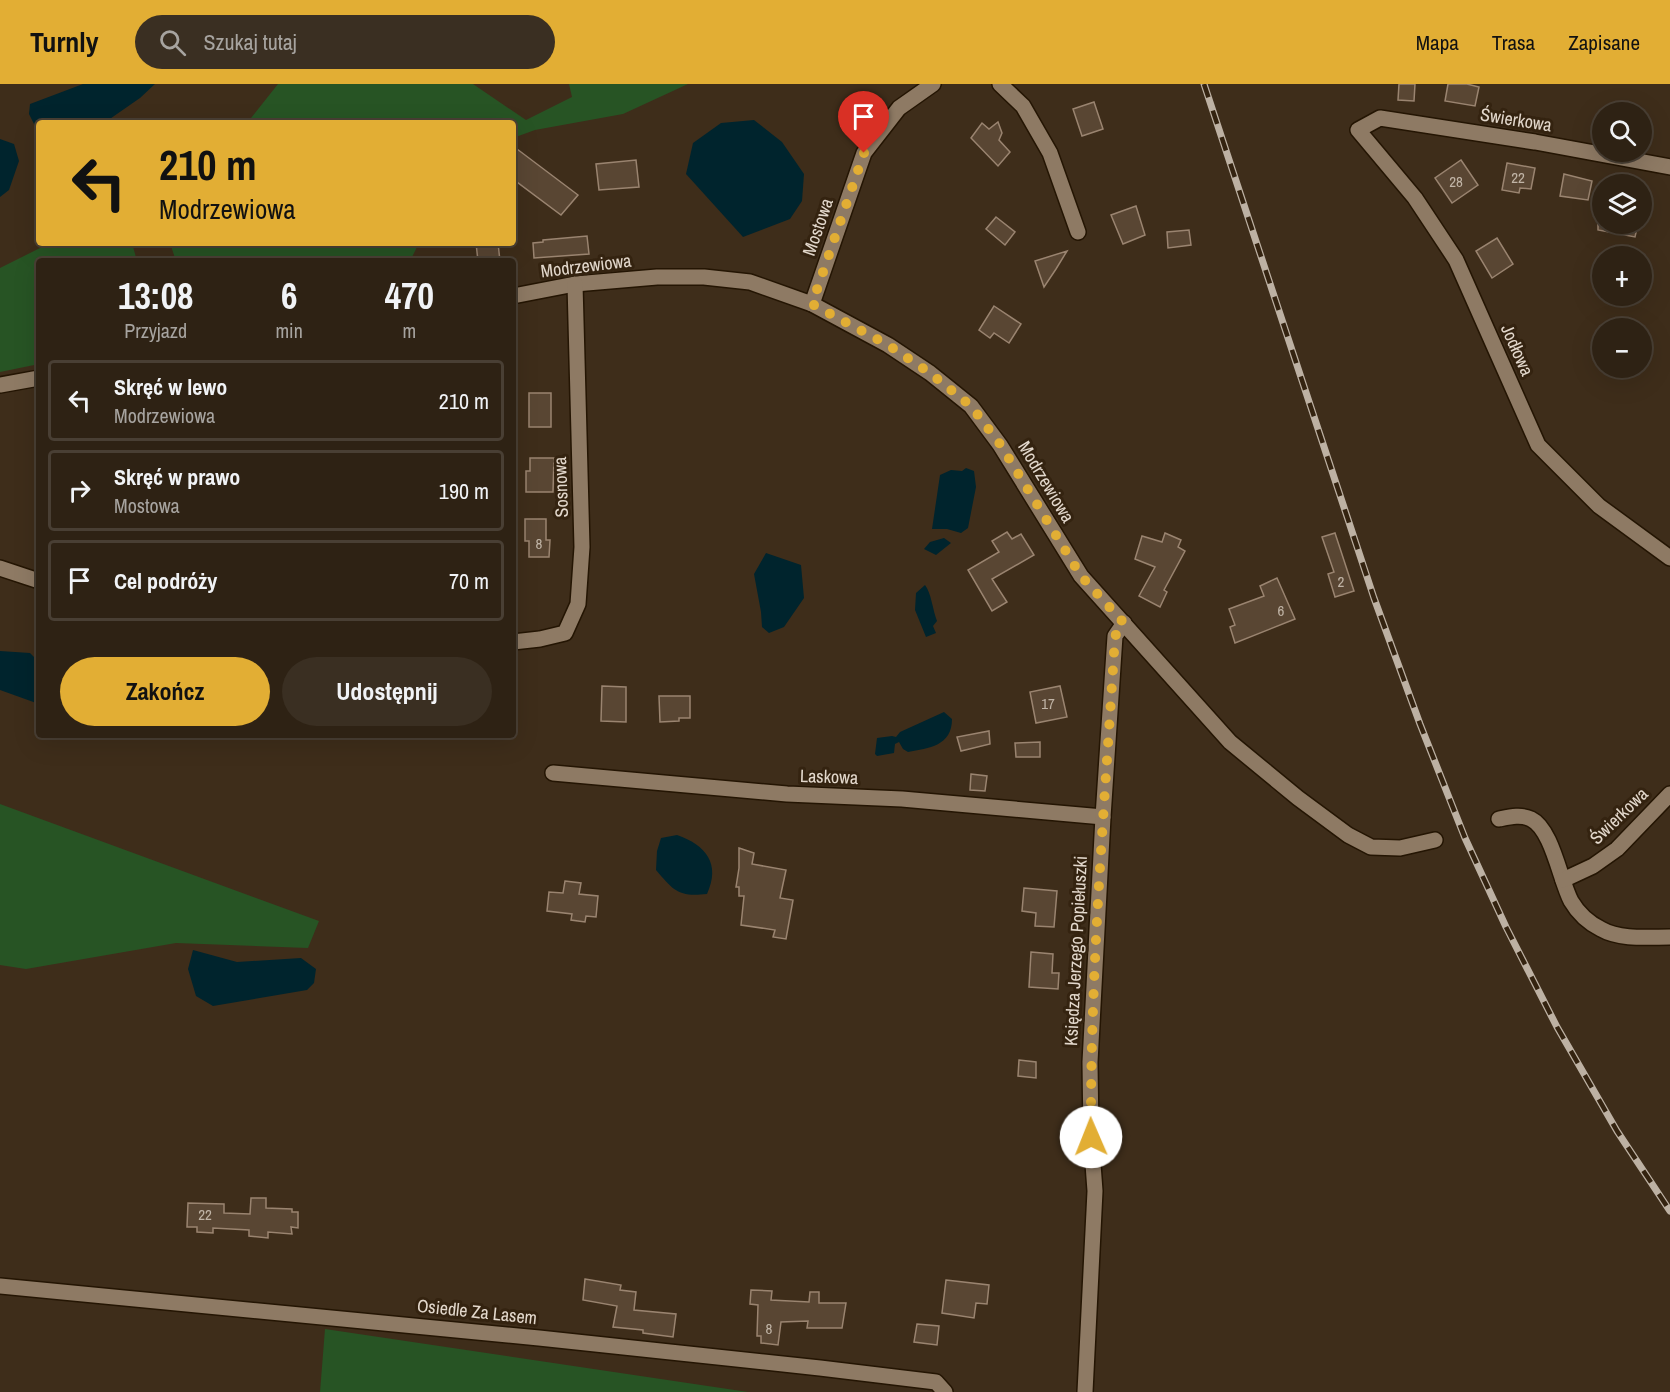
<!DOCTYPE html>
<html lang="pl">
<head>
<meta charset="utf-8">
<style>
  body { margin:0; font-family:"Archivo Narrow",sans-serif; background:#3a2f22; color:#f1f3f6; height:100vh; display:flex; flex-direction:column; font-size:22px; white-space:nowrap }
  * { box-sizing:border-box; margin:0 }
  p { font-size:20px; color:#a7a4a0 }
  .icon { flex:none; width:33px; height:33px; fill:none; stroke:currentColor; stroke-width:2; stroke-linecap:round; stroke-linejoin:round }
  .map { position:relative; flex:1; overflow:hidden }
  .details { position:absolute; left:36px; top:174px; width:480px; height:480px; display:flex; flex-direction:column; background:#2e2214; border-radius:6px; box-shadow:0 6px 24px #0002,0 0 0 2px #493f34 }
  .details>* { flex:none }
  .guide { position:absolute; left:36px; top:36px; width:480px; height:126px; border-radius:6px; box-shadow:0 6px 24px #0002,0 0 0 2px #493f34; background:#e2ae34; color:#111; overflow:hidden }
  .fabs { position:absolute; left:1592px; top:18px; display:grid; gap:12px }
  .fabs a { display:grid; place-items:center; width:60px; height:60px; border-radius:50%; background:#2e2214; box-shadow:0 6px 24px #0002,0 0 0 2px #493f34; font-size:30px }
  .pin { position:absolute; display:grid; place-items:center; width:51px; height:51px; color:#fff; margin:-62px -26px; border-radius:50% 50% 50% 0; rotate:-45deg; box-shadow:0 0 6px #0007 }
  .pin .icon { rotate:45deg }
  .me { position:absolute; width:66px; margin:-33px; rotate:359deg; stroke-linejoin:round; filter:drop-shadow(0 0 4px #0008) }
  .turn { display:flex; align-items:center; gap:21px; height:126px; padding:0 24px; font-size:27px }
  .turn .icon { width:78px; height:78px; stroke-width:2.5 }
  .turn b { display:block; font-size:42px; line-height:51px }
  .eta { display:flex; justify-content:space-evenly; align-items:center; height:102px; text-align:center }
  .eta b { font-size:36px; font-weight:800; line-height:42px }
  .button { display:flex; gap:12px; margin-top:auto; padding:12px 24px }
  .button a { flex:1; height:69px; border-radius:36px; background:#e2ae34; color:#111; font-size:24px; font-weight:800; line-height:69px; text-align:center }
  .button a+a { background:#3a2f22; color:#f1f3f6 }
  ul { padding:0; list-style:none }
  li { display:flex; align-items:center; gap:18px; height:81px; margin:0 12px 9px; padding:0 12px; border:3px solid #493f34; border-radius:6px }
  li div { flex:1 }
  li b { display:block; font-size:22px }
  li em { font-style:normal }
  header { display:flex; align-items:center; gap:36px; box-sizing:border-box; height:84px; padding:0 30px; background:#e2ae34; color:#111 }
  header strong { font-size:28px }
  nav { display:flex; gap:33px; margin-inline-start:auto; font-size:21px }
  .search { width:420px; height:54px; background:#3a2f22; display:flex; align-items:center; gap:15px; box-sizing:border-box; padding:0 21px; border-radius:33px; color:#a7a4a0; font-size:22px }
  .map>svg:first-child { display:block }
  .green { fill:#275424 }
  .water { fill:#00242d }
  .building { fill:#594633; stroke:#9a8470; stroke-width:1.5 }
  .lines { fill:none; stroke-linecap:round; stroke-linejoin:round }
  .street-casing { stroke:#241503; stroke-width:18 }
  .street { stroke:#8e7a64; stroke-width:15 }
  .rail-casing { stroke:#bdb1a3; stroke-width:7 }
  .rail { stroke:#342310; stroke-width:4.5; stroke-dasharray:14; stroke-linecap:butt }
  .route { stroke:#e2ae34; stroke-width:10; stroke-dasharray:0 18 }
  .labels { text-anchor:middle; stroke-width:6; stroke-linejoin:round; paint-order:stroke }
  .number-label { font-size:15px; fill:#c0b4a6 }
  .street-label { font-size:18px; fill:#e3d8cc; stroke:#342310 }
</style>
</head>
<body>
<header>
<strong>Turnly</strong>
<div class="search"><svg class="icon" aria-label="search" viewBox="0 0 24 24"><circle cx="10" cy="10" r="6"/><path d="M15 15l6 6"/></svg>Szukaj tutaj</div>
<nav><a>Mapa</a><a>Trasa</a><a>Zapisane</a></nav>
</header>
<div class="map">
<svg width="1670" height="1308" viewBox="0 0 1670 1308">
  <rect width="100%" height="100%" fill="#3e2d1a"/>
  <g class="green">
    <polygon points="278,0 473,0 526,36 572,13 569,0 688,0 623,30 535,46 513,54 513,39 247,39"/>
    <polygon points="50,159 132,159 137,177 39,177 39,280 0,288 0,184"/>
    <polygon points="170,159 419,159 410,177 176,177"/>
    <polygon points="0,720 319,837 308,864 176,859 26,885 0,881"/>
    <polygon points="325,1245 748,1308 320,1308"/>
  </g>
  <g class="water">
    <polygon points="83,0 155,0 140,14 104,39 39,39 39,50 29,30 30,20"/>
    <polygon points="754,36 782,58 804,90 802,117 790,135 743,153 686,90 693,59 721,39"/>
    <polygon points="0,55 14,60 19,77 9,106 0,113"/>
    <polygon points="966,384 974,387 976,403 968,444 961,449 947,445 932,445 940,391 951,386 962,387"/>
    <polygon points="944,454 951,459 936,471 924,465 930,458"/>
    <polygon points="766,469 801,481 804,514 784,543 769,549 762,543 761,528 754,490"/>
    <path d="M925,501C931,508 933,527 937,537L933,542L936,549L926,553L915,526L916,509Z"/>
    <polygon points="0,567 30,569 39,578 39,620 0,606"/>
    <path d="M944,628L952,635C952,662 929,664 908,668L903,665L899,658L895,660L894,669L877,672L875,670L877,654L892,652L896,653L900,648Z"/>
    <path d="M677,751C706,761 721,780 707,810C678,813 674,807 656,786L657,767L661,754Z"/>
    <polygon points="193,866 237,878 301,874 316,885 314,899 307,906 213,922 196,912 188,885"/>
  </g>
  <g class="building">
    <polygon points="1399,0 1415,0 1414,17 1398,16"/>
    <polygon points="1448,0 1467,0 1479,3 1475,22 1445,17"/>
    <polygon points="1094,18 1103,45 1082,52 1073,25"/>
    <polygon points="998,38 1002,49 999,56 1010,68 998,82 971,54 982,39 989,45"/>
    <polygon points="513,62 578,111 561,131 513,95"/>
    <polygon points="636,76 639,103 599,106 596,80"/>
    <polygon points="1461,76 1478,101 1452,119 1435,94"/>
    <polygon points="1507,79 1535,84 1531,105 1520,104 1519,109 1502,106"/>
    <polygon points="1564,90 1592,97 1588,116 1560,112"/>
    <polygon points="1136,122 1145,151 1123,160 1111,131"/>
    <polygon points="996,133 1015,148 1005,161 986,145"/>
    <polygon points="1598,140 1638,140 1635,153 1598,146"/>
    <polygon points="1189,146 1191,161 1168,164 1167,148"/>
    <polygon points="587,152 589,170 534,174 533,159 543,158 543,156"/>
    <polygon points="1497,154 1513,180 1492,194 1476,167"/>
    <polygon points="476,159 498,159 500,177 478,177"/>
    <polygon points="1067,167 1056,185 1044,203 1035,177"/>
    <polygon points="994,222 1021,240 1009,259 994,249 990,254 979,246"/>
    <rect x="529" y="309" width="22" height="34"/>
    <polygon points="530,374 554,374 553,408 526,408 526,387 530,387"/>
    <polygon points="525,435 546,435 546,456 550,456 549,473 529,473 529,457 525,457"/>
    <polygon points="1007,448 1012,455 1021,450 1034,471 992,495 1007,518 992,527 968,486 999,468 992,457"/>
    <polygon points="1165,449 1181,456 1178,463 1185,467 1164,506 1167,508 1160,523 1139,512 1155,483 1135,475 1142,452 1162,458"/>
    <polygon points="1335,449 1354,507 1335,513 1328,490 1334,488 1322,453"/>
    <polygon points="1277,494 1295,535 1235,559 1230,543 1235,541 1229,525 1264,512 1260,502"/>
    <polygon points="602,602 626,603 626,638 601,637"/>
    <polygon points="1060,602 1067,633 1036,639 1030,608"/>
    <polygon points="659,612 690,612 690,634 679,634 679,637 660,638"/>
    <polygon points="989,647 990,660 961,667 957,653"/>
    <polygon points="1040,658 1040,673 1016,673 1015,659"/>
    <polygon points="971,690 987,692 985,707 970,706"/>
    <polygon points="739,764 754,769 752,780 786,786 780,814 793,816 786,855 773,853 775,846 741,841 744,812 739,812 739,803 736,803 739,784"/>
    <polygon points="565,797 581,799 579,810 598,812 596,833 586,832 585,838 571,836 572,830 547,827 549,808 563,809"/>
    <polygon points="1024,804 1057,807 1054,843 1035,842 1036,829 1022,827"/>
    <polygon points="1031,868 1053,870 1052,889 1059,889 1058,905 1029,903"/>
    <polygon points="1019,976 1036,978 1036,994 1018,992"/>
    <polygon points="251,1114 266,1114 266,1124 292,1125 292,1128 298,1128 298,1144 291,1143 292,1150 268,1148 268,1154 249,1152 249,1146 213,1144 213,1149 197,1148 197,1143 187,1143 188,1119 224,1120 224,1129 250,1130"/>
    <polygon points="585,1195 621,1201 620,1206 636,1208 634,1226 676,1230 673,1253 643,1249 643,1246 613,1243 617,1222 583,1216"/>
    <polygon points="946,1196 989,1201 987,1220 976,1219 974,1234 942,1229"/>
    <polygon points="751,1206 772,1207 771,1216 809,1218 810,1208 819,1208 819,1219 846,1219 842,1244 807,1244 808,1237 781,1238 778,1261 761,1259 761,1252 757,1252 758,1221 750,1220"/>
    <polygon points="917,1240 939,1242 937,1261 914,1258"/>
  </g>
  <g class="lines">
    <defs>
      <g id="street">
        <polyline points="1000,0 1023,22 1050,69 1078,148"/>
        <polyline points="1670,83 1535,58 1380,34 1358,46 1415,114 1456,176 1538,361 1599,422 1670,474"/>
        <polyline points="513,212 575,200 657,193 704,193 750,198 812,220 888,261 930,289 971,322 1000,361 1081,492 1230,658 1298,714 1348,751 1371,763 1400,764 1435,756"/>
        <polyline points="812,220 864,69 899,24 933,0"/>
        <polyline points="0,301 39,294"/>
        <polyline points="0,484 39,497"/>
        <polyline points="513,558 540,555 565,549 578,520 582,463 575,200"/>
        <polyline points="553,689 787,710 902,715 1103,733"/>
        <path d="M1499,735C1509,733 1521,730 1531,735C1552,745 1560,796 1571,817C1578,829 1589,839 1601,845C1620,856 1649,853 1670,853"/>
        <polyline points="1563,796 1593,782 1617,765 1670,710"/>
        <polyline points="0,1202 539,1254 820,1284 936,1298 945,1308"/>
        <polyline points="1085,1308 1095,1107 1091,1053 1090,978 1103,733 1115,552 1124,539"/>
      </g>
    </defs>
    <use href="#street" class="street-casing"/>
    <use href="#street" class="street"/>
    <defs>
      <polyline id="rail" points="1204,0 1374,514 1420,640 1465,754 1506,843 1557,943 1617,1047 1670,1127"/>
    </defs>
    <use href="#rail" class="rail-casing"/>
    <use href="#rail" class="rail"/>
  </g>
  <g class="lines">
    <path class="route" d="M864,69L812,220L888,261L930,289L971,322L1000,360L1081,492L1124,539L1115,552C1105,719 1090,886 1091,1053"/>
  </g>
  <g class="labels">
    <g class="number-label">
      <text x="1518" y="99">22</text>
      <text x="1456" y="103">28</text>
      <text x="539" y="465">8</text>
      <text x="1341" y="503">2</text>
      <text x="1281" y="532">6</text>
      <text x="1048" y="625">17</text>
      <text x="205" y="1136">22</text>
      <text x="769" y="1250">8</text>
    </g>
    <g class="street-label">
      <text transform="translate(1516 36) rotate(9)" y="6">Świerkowa</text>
      <text transform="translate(818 143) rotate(-71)" y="6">Mostowa</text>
      <text transform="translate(586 182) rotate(-7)" y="6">Modrzewiowa</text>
      <text transform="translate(1517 266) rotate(66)" y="6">Jodłowa</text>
      <text transform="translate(1046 398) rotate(59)" y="6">Modrzewiowa</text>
      <text transform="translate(561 403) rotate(-92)" y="6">Sosnowa</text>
      <text transform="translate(829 693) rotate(2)" y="6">Laskowa</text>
      <text transform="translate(1619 732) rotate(-44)" y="6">Świerkowa</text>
      <text transform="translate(1076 867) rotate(-87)" y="6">Księdza Jerzego Popiełuszki</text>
      <text transform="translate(477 1228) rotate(6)" y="6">Osiedle Za Lasem</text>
    </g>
  </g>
</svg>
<div class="fabs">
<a><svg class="icon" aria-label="search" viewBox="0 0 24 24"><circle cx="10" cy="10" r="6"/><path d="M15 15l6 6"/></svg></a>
<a><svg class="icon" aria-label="layers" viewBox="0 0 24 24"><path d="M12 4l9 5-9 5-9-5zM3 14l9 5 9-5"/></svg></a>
<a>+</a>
<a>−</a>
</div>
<div class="pin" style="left:864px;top:69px;background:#d93025"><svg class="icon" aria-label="arrive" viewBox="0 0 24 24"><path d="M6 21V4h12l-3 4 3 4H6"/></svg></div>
<svg class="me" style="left:1091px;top:1053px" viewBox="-20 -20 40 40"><circle r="19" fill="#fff"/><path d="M0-13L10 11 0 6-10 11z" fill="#e2ae34"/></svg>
<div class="guide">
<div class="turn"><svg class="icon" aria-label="left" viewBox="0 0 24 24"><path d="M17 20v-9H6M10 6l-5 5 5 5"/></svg><div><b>210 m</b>Modrzewiowa</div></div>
</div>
<section class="details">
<div class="eta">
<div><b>13:08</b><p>Przyjazd</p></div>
<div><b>6</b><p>min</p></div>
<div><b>470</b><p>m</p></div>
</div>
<ul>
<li><svg class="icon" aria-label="left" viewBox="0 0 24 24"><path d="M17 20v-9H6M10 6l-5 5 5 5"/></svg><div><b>Skręć w lewo</b><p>Modrzewiowa</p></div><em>210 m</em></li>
<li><svg class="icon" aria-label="right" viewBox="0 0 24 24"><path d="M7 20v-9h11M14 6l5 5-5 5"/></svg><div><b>Skręć w prawo</b><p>Mostowa</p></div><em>190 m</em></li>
<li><svg class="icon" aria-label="arrive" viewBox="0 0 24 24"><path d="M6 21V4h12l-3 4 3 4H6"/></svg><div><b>Cel podróży</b></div><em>70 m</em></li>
</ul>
<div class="button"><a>Zakończ</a><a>Udostępnij</a></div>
</section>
</div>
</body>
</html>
